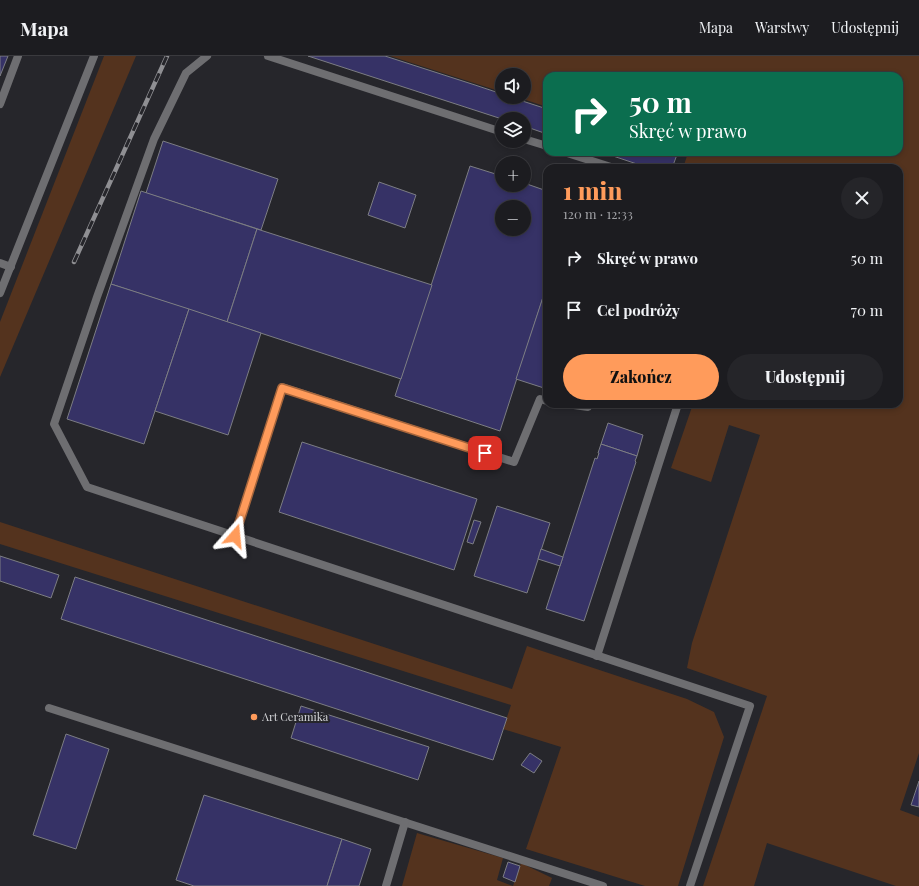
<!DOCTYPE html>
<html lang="pl">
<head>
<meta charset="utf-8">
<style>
  body { margin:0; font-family:"Playfair Display",serif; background:#252529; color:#f1f3f6; height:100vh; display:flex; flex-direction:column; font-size:15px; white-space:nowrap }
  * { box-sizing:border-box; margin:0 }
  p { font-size:13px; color:#a0a1a5 }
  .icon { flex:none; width:22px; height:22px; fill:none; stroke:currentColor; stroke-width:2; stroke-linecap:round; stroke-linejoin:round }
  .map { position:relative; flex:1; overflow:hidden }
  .details { position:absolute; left:543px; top:108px; width:360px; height:244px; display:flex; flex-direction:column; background:#1c1c20; border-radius:12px; box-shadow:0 2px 6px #0003,0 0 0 1px #3a3a3e }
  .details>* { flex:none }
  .banner { position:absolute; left:543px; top:16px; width:360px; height:84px; border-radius:12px; box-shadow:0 2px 6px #0003,0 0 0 1px #3a3a3e; background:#0b6e4f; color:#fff; overflow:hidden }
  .tools { position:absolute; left:495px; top:12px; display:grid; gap:8px }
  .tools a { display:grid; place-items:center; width:36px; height:36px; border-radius:50%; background:#1c1c20; box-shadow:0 2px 6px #0003,0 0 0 1px #3a3a3e; font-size:20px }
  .pin { position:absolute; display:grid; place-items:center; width:34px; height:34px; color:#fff; margin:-17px; border-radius:8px; box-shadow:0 2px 6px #0006 }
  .me { position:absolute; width:44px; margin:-22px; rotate:18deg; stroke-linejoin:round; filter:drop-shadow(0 0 3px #0008) }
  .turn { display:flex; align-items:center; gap:14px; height:84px; padding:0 20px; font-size:18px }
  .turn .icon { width:52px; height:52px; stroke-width:2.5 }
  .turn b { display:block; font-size:28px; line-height:34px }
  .round { display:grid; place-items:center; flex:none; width:42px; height:42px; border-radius:21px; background:#252529 }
  .headline { display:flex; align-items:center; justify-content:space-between; height:68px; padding:0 20px }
  h1 { font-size:24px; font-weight:800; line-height:30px; color:#ff9b5b }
  .cta { display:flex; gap:8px; margin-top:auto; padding:8px 20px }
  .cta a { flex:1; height:46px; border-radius:24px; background:#ff9b5b; color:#111; font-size:16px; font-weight:800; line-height:46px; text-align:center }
  .cta a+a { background:#252529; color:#f1f3f6 }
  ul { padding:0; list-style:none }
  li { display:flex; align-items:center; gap:12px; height:52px; padding:0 20px }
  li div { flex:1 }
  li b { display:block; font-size:15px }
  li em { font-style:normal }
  header { display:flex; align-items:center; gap:24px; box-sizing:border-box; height:56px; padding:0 20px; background:#1c1c20; border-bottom:1px solid #3a3a3e }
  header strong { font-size:19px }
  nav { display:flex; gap:22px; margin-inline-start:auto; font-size:14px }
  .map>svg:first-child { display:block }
  .green { fill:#54331e }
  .building { fill:#363266; stroke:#7c7d83; fill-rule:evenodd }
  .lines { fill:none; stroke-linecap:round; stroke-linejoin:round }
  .service { stroke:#6e6e71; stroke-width:8 }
  .rail-casing { stroke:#8f8f93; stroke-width:4.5 }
  .rail { stroke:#26262b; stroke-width:3; stroke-dasharray:9; stroke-linecap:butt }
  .route-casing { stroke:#a6653b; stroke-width:10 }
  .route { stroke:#ff9b5b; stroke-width:7 }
  .poi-dot { fill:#ff9b5b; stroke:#26262b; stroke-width:1.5 }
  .labels { text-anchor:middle; stroke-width:4; stroke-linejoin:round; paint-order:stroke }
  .poi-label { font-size:11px; fill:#d7d8db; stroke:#26262b; text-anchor:start }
</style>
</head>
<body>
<header>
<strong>Mapa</strong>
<nav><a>Mapa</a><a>Warstwy</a><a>Udostępnij</a></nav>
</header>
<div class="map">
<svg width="919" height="830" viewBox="0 0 919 830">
  <rect width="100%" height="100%" fill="#26262b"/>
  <g class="green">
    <polygon points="104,0 136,0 0,321 0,266"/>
    <polygon points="390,0 919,0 919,697 900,754 919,761 919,830 896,830 767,787 754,830 703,830 767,640 687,612 692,587 760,379 729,369 711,426 671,412 693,348 899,348 899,112 683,112 688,97 686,96 899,96 899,20 547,20 547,51 517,41 524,41 524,19 502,19 502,36"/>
    <polygon points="0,466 512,633 527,590 687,643 714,656 724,681 678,830 645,830 526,793 561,691 503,673 511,649 0,488"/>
    <polygon points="417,777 503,802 497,824 513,830 402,830"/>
    <polygon points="521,807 552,822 549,830 513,830"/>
  </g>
  <g class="building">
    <polygon points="0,0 8,0 0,20"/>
    <polygon points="308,0 385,0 475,29 502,38 502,41 510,41 547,53 547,78 524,70 524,63 502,63"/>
    <polygon points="163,85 278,123 261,174 146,137"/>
    <polygon points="601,96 678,96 672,112 649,112"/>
    <path d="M470,110L502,120V129H524V127L547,135V229L500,375L395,340ZM502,151H524V173H502Z"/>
    <polygon points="379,126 416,139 405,172 368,159"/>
    <polygon points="141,135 257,173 227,266 111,228"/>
    <polygon points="257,173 432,229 401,323 227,266"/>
    <polygon points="111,228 189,253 144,388 67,363"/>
    <polygon points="547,229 547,333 516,323"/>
    <polygon points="189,253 261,277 228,379 155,355"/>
    <polygon points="608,367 643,379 637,400 601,388"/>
    <polygon points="302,386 477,443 454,514 279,456"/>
    <polygon points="601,388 637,400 635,405 636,406 584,565 546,553 595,402 597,403 599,397 598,397"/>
    <polygon points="497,450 550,467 527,537 474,520"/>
    <polygon points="474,464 481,466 473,488 467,486"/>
    <polygon points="541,493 563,501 560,510 538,503"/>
    <polygon points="0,500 59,519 51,542 0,525"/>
    <polygon points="75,521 507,662 493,704 61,563"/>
    <polygon points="301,650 429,691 418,724 291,682"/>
    <polygon points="66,678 109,693 76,793 33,779"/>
    <polygon points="530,697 542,705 534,717 521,709"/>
    <polygon points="919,725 919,751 911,749"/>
    <polygon points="204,739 342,783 327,830 194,830 176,824"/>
    <polygon points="342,783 371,793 359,830 327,830"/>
    <polygon points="508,806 520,810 515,826 503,821"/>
  </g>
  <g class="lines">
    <g class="service">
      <polyline points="207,0 186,17 154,83 97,241 54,368 87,431 750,650 690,830"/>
      <polyline points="268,0 502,76"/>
      <polyline points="0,48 18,0"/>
      <polyline points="524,83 547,90"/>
      <polyline points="564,96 614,112"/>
      <polyline points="0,207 11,211"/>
      <polyline points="0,237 94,0"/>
      <polyline points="567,348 588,351 589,348"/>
      <polyline points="235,480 282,331 514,406 540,343 547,345"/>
      <polyline points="597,600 678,348"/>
      <polyline points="49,652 603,830"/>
      <polyline points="386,830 405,766"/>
    </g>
    <defs>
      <polyline id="rail" points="74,206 167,0"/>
    </defs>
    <use href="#rail" class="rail-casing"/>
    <use href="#rail" class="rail"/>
  </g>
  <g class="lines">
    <defs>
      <polyline id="route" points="235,480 282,332 485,397"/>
    </defs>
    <use href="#route" class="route-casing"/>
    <use href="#route" class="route"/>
  </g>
  <circle class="poi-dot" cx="254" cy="661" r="4"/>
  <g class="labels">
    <g class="poi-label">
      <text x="262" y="665">Art Ceramika</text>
    </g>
  </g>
</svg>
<div class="tools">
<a><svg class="icon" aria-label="sound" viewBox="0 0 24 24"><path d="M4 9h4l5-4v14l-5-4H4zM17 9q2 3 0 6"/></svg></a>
<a><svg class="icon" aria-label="layers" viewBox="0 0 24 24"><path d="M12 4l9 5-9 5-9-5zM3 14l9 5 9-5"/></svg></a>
<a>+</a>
<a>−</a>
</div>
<div class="pin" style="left:485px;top:397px;background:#d93025"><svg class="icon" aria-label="arrive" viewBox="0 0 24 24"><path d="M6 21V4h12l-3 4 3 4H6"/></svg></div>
<svg class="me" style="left:235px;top:480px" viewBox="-20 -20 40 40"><path d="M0-17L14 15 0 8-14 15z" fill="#ff9b5b" stroke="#fff" stroke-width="4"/></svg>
<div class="banner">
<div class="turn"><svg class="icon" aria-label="right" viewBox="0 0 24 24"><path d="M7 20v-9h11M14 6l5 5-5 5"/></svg><div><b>50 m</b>Skręć w prawo</div></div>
</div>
<section class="details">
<div class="headline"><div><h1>1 min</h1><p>120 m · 12:33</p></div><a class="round"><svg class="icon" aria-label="close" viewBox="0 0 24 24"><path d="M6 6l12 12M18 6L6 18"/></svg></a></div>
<ul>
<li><svg class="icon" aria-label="right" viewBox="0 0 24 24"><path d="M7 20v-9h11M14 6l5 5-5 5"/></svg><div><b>Skręć w prawo</b></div><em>50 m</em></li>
<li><svg class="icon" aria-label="arrive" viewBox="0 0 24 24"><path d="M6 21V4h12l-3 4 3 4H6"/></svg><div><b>Cel podróży</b></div><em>70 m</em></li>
</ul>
<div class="cta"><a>Zakończ</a><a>Udostępnij</a></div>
</section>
</div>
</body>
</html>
